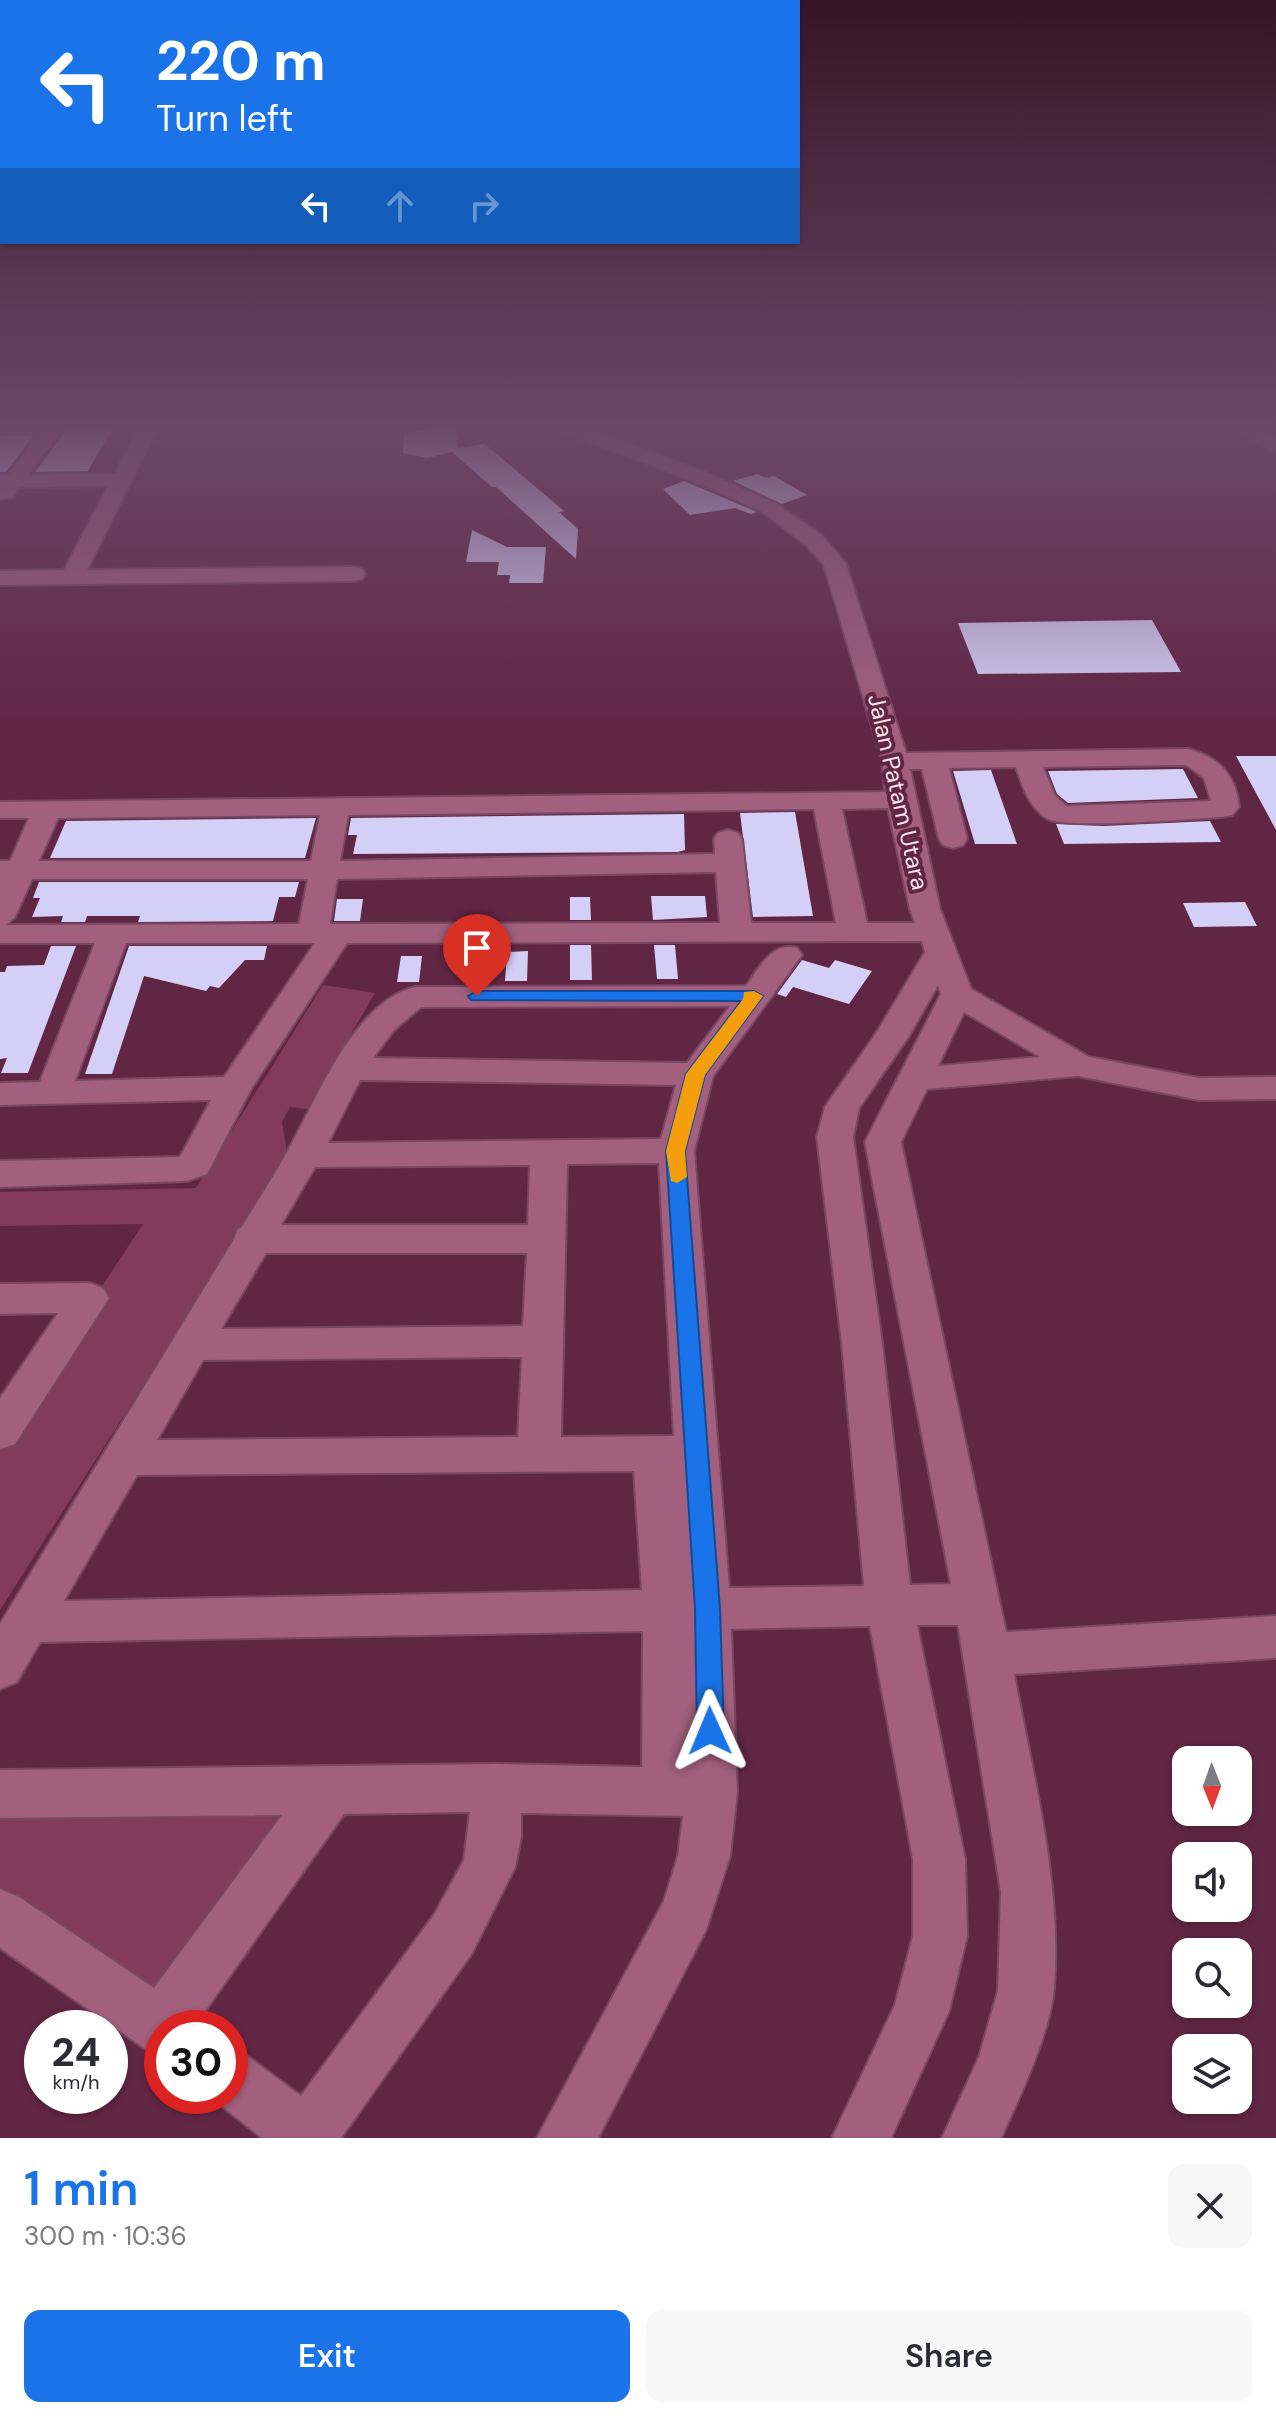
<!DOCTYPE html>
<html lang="en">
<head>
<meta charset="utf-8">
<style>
  body { margin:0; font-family:"DM Sans",sans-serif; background:#f7f7f7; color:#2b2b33; height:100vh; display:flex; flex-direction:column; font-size:30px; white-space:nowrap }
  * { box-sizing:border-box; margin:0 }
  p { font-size:26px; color:#7c7c81 }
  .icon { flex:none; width:44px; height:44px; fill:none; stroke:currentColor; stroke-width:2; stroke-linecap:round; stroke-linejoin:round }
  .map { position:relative; height:2138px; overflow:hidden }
  .panel { display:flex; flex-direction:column; background:#fff; flex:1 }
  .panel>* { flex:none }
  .hud { position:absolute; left:0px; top:0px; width:800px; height:244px; box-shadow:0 2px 6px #0004; background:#1a73e8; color:#fff; overflow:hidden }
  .needle { width:52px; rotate:179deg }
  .controls { position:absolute; left:1172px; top:1746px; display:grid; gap:16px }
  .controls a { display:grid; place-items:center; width:80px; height:80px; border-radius:16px; background:#fff; box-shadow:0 2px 6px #0004; font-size:40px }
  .speed { position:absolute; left:24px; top:2010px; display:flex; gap:16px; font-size:40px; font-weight:700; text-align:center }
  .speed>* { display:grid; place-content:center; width:104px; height:104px; border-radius:50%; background:#fff; box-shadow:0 2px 6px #0004; line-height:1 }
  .speed small { font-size:20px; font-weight:400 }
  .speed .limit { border:12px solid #d22; background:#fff; color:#111 }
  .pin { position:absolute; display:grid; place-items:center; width:68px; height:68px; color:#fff; margin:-82px -34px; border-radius:50% 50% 50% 0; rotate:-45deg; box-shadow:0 0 8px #0007 }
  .pin .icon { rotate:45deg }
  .me { position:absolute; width:88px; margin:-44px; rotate:359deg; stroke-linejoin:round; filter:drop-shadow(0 0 6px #0008) }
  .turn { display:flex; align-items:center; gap:28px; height:168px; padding:0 24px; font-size:36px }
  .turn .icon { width:104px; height:104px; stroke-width:2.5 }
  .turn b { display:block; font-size:56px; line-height:68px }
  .lanes { display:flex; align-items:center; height:76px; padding:0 24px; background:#0003; justify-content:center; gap:40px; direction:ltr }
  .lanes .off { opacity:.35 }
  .round { display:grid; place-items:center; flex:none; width:84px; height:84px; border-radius:16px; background:#f7f7f7 }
  .overview { display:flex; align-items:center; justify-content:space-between; height:136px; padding:0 24px }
  h1 { font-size:48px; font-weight:600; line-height:60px; color:#1a73e8 }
  .action { display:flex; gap:16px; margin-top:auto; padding:16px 24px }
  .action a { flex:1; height:92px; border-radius:16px; background:#1a73e8; color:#fff; font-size:32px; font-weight:600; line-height:92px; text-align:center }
  .action a+a { background:#f7f7f7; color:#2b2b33 }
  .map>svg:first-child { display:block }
  .green { fill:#823a5d }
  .building { fill:#d4cff7 }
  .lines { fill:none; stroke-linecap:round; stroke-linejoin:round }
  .minor-casing { stroke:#784761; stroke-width:4 }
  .minor { fill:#a2607e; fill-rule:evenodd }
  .route { fill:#1a73e8; stroke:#114b97; stroke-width:2 }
  .slow { fill:#f59e0b }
  .labels { text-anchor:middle; stroke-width:8; stroke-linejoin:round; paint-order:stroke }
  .street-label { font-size:24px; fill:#fbe3ed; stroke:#622645 }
</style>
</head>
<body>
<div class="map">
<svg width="1276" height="2138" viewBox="0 0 1276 2138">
  <rect width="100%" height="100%" fill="#622645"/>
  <g class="green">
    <polygon points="323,985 375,993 307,1109 290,1107 282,1122 288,1158 0,1610 0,1441 143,1224 0,1226 0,1192 196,1188"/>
    <polygon points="331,1790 161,2026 0,1916 0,1794"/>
  </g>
  <g class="building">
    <polygon points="455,425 458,448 485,444 564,511 559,512 578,529 576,559 496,487 492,487 452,452 427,458 403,453 404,433"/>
    <polygon points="67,429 112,429 88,471 35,472"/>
    <polygon points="34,435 6,472 0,472 0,436"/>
    <polygon points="757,474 766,478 774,476 807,495 782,504 733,481"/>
    <polygon points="684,481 689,483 757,512 751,514 735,508 690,515 663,489"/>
    <polygon points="472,530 507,547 546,547 543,583 509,583 510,575 497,575 499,562 466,562"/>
    <polygon points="1152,620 1181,672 978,674 958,623"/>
    <polygon points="1236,756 1276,756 1276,830"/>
    <polygon points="1183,769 1198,798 1068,803 1057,794 1048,771"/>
    <polygon points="991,770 1017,844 975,844 953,771"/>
    <polygon points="795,812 813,916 753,917 740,813"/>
    <polygon points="684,814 685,850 678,852 353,854 357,835 348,835 351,818"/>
    <polygon points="316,818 305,858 50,858 66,821"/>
    <polygon points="1210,821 1221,842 1064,844 1056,824 1104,826"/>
    <polygon points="39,882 299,882 295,897 279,897 273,921 138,922 140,916 87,916 85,922 61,922 63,916 32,917 40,898 33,898"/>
    <polygon points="651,896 705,896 707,917 653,920"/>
    <polygon points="570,897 590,897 591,920 570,920"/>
    <polygon points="337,899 363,899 360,921 334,921"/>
    <polygon points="1245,902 1257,926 1194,927 1183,903"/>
    <polygon points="570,945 591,945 592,980 570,980"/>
    <polygon points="654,945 675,945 678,979 657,979"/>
    <polygon points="51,946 76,946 28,1073 1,1073 7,1058 0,1059 0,972 5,972 7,966 44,965"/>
    <polygon points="129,946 267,946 264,960 245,960 219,988 210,986 206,991 144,976 112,1074 85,1074"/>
    <polygon points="528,951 527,981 505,981 507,952"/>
    <polygon points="401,956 422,956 419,982 397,982"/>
    <polygon points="802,960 829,968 835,960 872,971 849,1004 793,987 786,997 777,994"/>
  </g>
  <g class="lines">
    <defs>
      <g id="minor">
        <polygon points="0,423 65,423 29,475 115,474 141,423 160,423 87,570 354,567 362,569 365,574 362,579 354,581 0,585 0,571 64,570 108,486 20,487 12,498 0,499 0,475 8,475 40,432 0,433"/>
        <path d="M549,423H576L704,472L775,503L822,535L846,564L906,753L1188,749C1219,757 1236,775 1239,807L1232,815L1222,817C1192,819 1067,829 1048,819C1030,809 1022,786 1016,767L949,768L967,839L963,845L953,848L943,845L939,839L922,769H910L940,909L971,989L1089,1057L1199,1078L1276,1077V1099L1199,1100L1078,1076L927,1089L901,1142L1006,1632L1276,1616V1658L1014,1674C1033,1777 1062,1883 1054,1988C1050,2034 1020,2096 1001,2138H942L979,2057L998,1991L1001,1892L958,1625H917L965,1859L967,1936L949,2011L891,2138H832L895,2005L913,1936V1859L870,1626L731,1629L737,1792L730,1856L706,1930L598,2138H537L664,1901L678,1856L683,1816L521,1813V1837L515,1867L472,1953L341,2138H262L209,2096H230V2049L250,2058L301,2096L434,1915L464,1860L470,1812L344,1814L193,2028H162V2055L144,2048L0,1948V1889L19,1897L154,1988L282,1815L0,1818V1770L496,1764L642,1767L643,1631L40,1642L17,1682L0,1689V1624L233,1241L238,1229L241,1228C256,1204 272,1179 286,1154C316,1102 352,1003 415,987L746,986C760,967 771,942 797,948L802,955L713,1076L694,1151L729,1588L864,1586L842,1343L817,1137L825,1107L877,1032L925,952L922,941L347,943L251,1089L207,1174L187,1181L0,1187V1161L180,1157L211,1100L0,1105V1083L40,1082L95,943H0V861H10L29,818H0V802L885,792L882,761L824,565L806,545L761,511L690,480L551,427ZM1186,765L1204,778L1211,801L1067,806L1055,796L1043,767ZM888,808L910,909L915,923H867L842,809ZM814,809L836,923H751L742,839L738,833L728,830L718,833L714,839L715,854L340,861L348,815ZM320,815L311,861H39L58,818ZM716,872L720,923L330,924L337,879ZM32,879H308L299,924L6,925L15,917ZM126,943H315L224,1077L75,1081ZM938,985L941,994L865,1142L951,1584L910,1585L882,1343L853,1137L859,1108L909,1036ZM730,1006L687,1063L373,1058L394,1030L421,1007ZM964,1012L1040,1057L938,1066ZM360,1080L676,1085L661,1139L328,1143ZM659,1163L674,1436L561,1437L567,1164ZM530,1165L528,1225H281L315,1167ZM266,1253H527L523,1326L221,1329ZM522,1357L518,1437L157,1440L203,1360ZM634,1471L642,1590L64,1601L137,1475Z"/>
        <polygon points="1228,423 1251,423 1276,439 1276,454"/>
        <polygon points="89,1283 103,1288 109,1298 15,1444 0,1449 0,1398 58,1313 0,1314 0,1284"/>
      </g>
    </defs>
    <use href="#minor" class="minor-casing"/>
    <use href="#minor" class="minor"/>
  </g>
  <linearGradient id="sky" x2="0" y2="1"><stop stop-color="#361526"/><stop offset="0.59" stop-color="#6b4768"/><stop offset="1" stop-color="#6b4768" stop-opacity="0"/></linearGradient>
  <rect width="1276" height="723" fill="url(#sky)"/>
  <polygon class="route" points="477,991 754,991 763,996 705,1075 685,1151 720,1609 724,1731 720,1740 710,1743 701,1740 697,1731 695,1609 666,1151 686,1074 741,1001 471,1000 468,996"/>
  <polygon class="slow" points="754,991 763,996 705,1075 685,1151 687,1177 677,1183 671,1181 666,1151 686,1074 743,999 744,992"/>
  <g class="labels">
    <g class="street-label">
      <text transform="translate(898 792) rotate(77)" y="8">Jalan Patam Utara</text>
    </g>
  </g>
</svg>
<div class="controls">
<a><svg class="needle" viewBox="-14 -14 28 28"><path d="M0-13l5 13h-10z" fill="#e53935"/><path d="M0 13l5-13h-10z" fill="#7c7c81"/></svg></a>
<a><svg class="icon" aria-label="sound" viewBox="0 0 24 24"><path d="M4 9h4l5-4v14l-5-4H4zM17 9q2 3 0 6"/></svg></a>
<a><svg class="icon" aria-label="search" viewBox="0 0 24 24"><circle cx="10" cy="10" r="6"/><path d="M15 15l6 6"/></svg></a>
<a><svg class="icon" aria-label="layers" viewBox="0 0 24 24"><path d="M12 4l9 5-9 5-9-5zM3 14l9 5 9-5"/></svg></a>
</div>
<div class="speed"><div>24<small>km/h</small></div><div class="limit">30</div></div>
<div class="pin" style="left:477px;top:996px;background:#d93025"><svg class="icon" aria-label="arrive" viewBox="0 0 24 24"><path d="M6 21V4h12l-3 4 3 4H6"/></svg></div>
<svg class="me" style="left:710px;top:1731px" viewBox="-20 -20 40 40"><path d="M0-17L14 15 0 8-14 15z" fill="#1a73e8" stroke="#fff" stroke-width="4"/></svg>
<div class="hud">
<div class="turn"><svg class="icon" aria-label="left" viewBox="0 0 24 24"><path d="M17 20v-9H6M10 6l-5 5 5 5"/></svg><div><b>220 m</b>Turn left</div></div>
<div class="lanes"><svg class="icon" aria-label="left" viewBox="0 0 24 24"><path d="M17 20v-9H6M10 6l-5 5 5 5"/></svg><svg class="icon off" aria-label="ahead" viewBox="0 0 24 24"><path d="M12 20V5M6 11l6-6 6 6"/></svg><svg class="icon off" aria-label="right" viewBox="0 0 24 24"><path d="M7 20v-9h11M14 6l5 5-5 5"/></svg></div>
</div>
</div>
<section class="panel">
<div class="overview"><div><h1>1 min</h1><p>300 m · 10:36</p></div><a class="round"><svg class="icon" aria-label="close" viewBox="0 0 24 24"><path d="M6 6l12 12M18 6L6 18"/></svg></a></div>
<div class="action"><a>Exit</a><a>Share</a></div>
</section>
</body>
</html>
